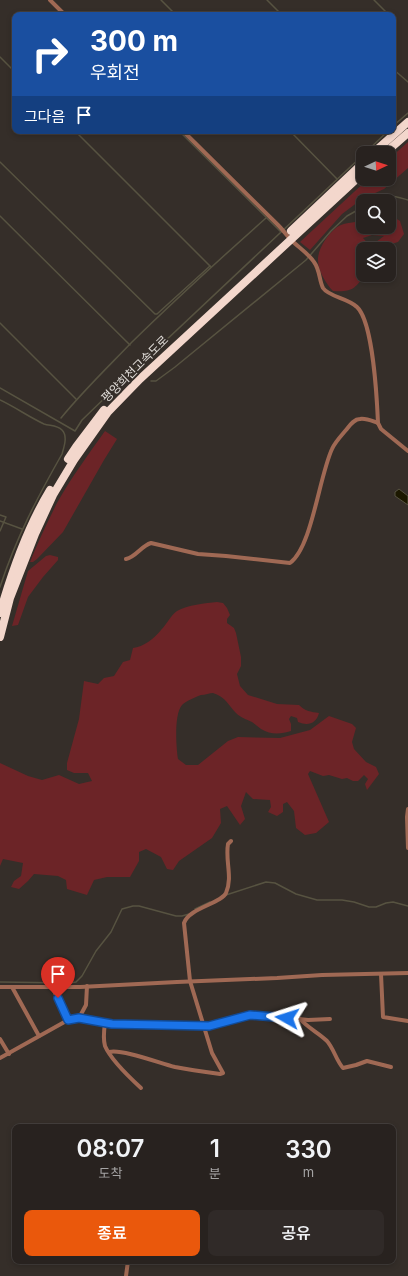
<!DOCTYPE html>
<html lang="ko">
<head>
<meta charset="utf-8">
<style>
  body { margin:0; font-family:Inter,"Noto Sans KR",sans-serif; background:#302a28; color:#f1f3f6; height:100vh; display:flex; flex-direction:column; font-size:15px; white-space:nowrap }
  * { box-sizing:border-box; margin:0 }
  p { font-size:13px; color:#a5a4a4 }
  .icon { flex:none; width:22px; height:22px; fill:none; stroke:currentColor; stroke-width:2; stroke-linecap:round; stroke-linejoin:round }
  .map { position:relative; flex:1; overflow:hidden }
  .details { position:absolute; left:12px; top:1124px; width:384px; height:140px; display:flex; flex-direction:column; background:#28221f; border-radius:8px; box-shadow:0 2px 6px #0003,0 0 0 1px #443f3d }
  .details>* { flex:none }
  .guide { position:absolute; left:12px; top:12px; width:384px; height:122px; border-radius:8px; box-shadow:0 2px 6px #0003,0 0 0 1px #443f3d; background:#1a4fa0; color:#fff; overflow:hidden }
  .needle { width:26px; rotate:86deg }
  .buttons { position:absolute; left:356px; top:146px; display:grid; gap:8px }
  .buttons a { display:grid; place-items:center; width:40px; height:40px; border-radius:8px; background:#28221f; box-shadow:0 2px 6px #0003,0 0 0 1px #443f3d; font-size:20px }
  .pin { position:absolute; display:grid; place-items:center; width:34px; height:34px; color:#fff; margin:-41px -17px; border-radius:50% 50% 50% 0; rotate:-45deg; box-shadow:0 0 4px #0007 }
  .pin .icon { rotate:45deg }
  .me { position:absolute; width:44px; margin:-22px; rotate:276deg; stroke-linejoin:round; filter:drop-shadow(0 0 3px #0008) }
  .turn { display:flex; align-items:center; gap:14px; height:84px; padding:0 12px; font-size:18px }
  .turn .icon { width:52px; height:52px; stroke-width:2.5 }
  .turn b { display:block; font-size:28px; line-height:34px }
  .then { display:flex; align-items:center; height:38px; padding:0 12px; background:#0003; gap:8px; font-size:15px }
  .eta { display:flex; justify-content:space-evenly; align-items:center; height:68px; text-align:center }
  .eta b { font-size:24px; font-weight:600; line-height:28px }
  .primary-button { display:flex; gap:8px; margin-top:auto; padding:8px 12px }
  .primary-button a { flex:1; height:46px; border-radius:8px; background:#ea580c; color:#fff; font-size:16px; font-weight:600; line-height:46px; text-align:center }
  .primary-button a+a { background:#302a28; color:#f1f3f6 }
  .map>svg:first-child { display:block }
  .green { fill:#6c2427 }
  .water { fill:#1c1800; stroke:#575341 }
  .lines { fill:none; stroke-linecap:round; stroke-linejoin:round }
  .stream { stroke:#575341; stroke-width:1.5 }
  .street { stroke:#a06954; stroke-width:4 }
  .highway { stroke:#f3d7cc; stroke-width:8 }
  .route-casing { stroke:#114b97; stroke-width:10 }
  .route { stroke:#1a73e8; stroke-width:7 }
  .labels { text-anchor:middle; stroke-width:4; stroke-linejoin:round; paint-order:stroke }
  .street-label { font-size:12px; fill:#e2deda; stroke:#352e29 }
</style>
</head>
<body>
<div class="map">
<svg width="408" height="1276" viewBox="0 0 408 1276">
  <rect width="100%" height="100%" fill="#352e29"/>
  <g class="green">
    <polygon points="408,142 408,168 384,189 362,199 342,214 310,250 300,242 368,179 389,179 389,159"/>
    <path d="M389,214L400,221L404,234L398,242L378,248L372,245L384,236L372,235L363,238L370,246L369,249H363V275H381L364,276C354,290 351,292 333,291C326,284 317,269 318,258C319,247 328,234 337,227C346,221 355,224 363,219V227H389Z"/>
    <path d="M105,431L117,439L104,460L63,532L37,559L33,562H30C38,542 47,523 57,503C71,478 88,455 105,431Z"/>
    <polygon points="50,555 58,557 58,560 43,577 28,597 18,625 12,626 28,571 46,556"/>
    <path d="M217,602L223,603L227,608L230,615L227,619V623L234,628L236,633L241,657V666L237,674L240,686L248,695L277,704L299,705C305,711 311,712 319,713C316,724 308,726 298,722L297,718L291,716L289,719L291,724V731C281,734 271,735 261,729C258,727 255,724 252,722C246,719 241,718 236,713C228,705 226,697 213,693C210,693 205,695 201,695C196,697 186,701 182,705C174,714 176,747 178,759L186,765H198L228,741L238,737L280,738L310,730L329,716L352,724L356,728L352,742L354,749L366,762L376,767L379,774L367,790L365,784L368,779L364,775L358,781H353L347,778L342,779L329,775L323,776L310,771L308,774L329,822L316,833L305,835L296,828L294,811L287,802L283,804V812L277,816L268,812L271,807L270,800L253,799L246,792L241,806L245,819L240,825L227,806L220,809L221,823L212,838L179,861L173,870L167,869L161,857L146,849L139,852V861L130,877H107L94,880L87,895L67,889L66,880L58,876L34,874L28,881L19,889L11,887L14,881L21,876L23,863L3,859L0,866V763L28,776L42,780L59,775L79,784L92,781L88,773H74L67,770V763L79,719L84,681L98,684L104,678L114,676L123,662L130,660L133,648C143,647 155,638 161,630C167,624 170,616 177,611C187,605 206,603 217,602Z"/>
  </g>
  <polygon class="water" points="399,489 408,496 408,505 395,496 395,492"/>
  <g class="lines">
    <g class="stream">
      <polyline points="161,0 176,15"/>
      <polyline points="267,0 282,15"/>
      <polyline points="374,0 389,15"/>
      <polyline points="0,57 15,72"/>
      <polyline points="393,69 408,82"/>
      <polyline points="393,126 408,113"/>
      <polyline points="75,131 211,267"/>
      <polyline points="179,131 281,232"/>
      <polyline points="290,131 337,179"/>
      <polyline points="365,153 388,131"/>
      <polyline points="0,162 155,314 157,314 210,266"/>
      <path d="M373,201C387,193 394,196 408,200"/>
      <polyline points="0,216 130,345"/>
      <polyline points="0,323 76,399"/>
      <polyline points="151,381 156,381 175,367 306,260 331,231 347,216 363,207"/>
      <polyline points="0,388 75,431 82,420 112,391 363,155"/>
      <path d="M0,400C15,407 29,417 44,424C50,426 57,425 62,430C68,436 64,447 62,454C37,498 16,538 0,587"/>
      <path d="M61,418C83,391 108,367 132,342C176,299 221,258 266,218"/>
      <polyline points="0,515 6,517 0,531"/>
      <polyline points="0,521 22,529"/>
      <polyline points="226,895 266,882 275,883 296,894 317,900 342,900 354,902 369,907 376,907 386,903 393,902 408,906"/>
      <polyline points="195,909 210,902"/>
      <polyline points="0,982 69,983 76,982 82,976 96,951 111,932 122,909 133,906 139,906 176,916 182,916 189,914"/>
    </g>
    <g class="street">
      <polyline points="50,0 65,15"/>
      <path d="M183,131L278,225C282,229 286,234 290,239C298,247 308,253 314,262C320,270 319,280 323,288C329,297 348,298 357,307C373,322 377,400 378,423L381,429L408,451"/>
      <path d="M126,559C136,557 141,546 151,543L198,554L226,556L290,563C312,547 319,477 332,449C335,442 341,436 346,430C350,425 354,419 360,419C366,418 372,421 378,423"/>
      <polyline points="408,809 407,817 408,848"/>
      <polyline points="381,974 383,1017 408,1021"/>
      <polyline points="0,987 80,987 177,982 277,978 322,975 408,973"/>
      <polyline points="12,987 39,1036"/>
      <polyline points="52,987 68,1020"/>
      <polyline points="79,1018 112,1024 209,1025 249,1015 264,1015 308,1020 330,1019"/>
      <path d="M300,1019C308,1028 319,1033 327,1041C334,1049 336,1060 343,1068L356,1065L367,1061L391,1067"/>
      <path d="M105,1023C104,1030 103,1039 105,1046C111,1060 129,1077 141,1088"/>
      <polyline points="0,1039 9,1054"/>
      <path d="M109,1052C123,1049 159,1063 175,1067C190,1070 205,1072 220,1074L223,1073L212,1053L190,981L184,923C189,908 222,903 226,893C233,877 225,861 228,844L231,841"/>
      <polyline points="0,1058 68,1020 79,1018 86,1005 87,986"/>
      <polyline points="126,1276 128,1261"/>
    </g>
    <g class="highway">
      <polyline points="373,153 408,122"/>
      <polyline points="385,153 408,133"/>
      <polyline points="291,231 363,163"/>
      <polyline points="68,459 76,447 104,410"/>
      <path d="M0,613C12,571 27,528 50,490"/>
      <polyline points="0,637 10,598 35,534 53,495 74,460 108,412 140,379 363,173"/>
    </g>
  </g>
  <g class="lines">
    <defs>
      <polyline id="route" points="58,998 68,1020 79,1018 112,1024 209,1026 250,1015 287,1018"/>
    </defs>
    <use href="#route" class="route-casing"/>
    <use href="#route" class="route"/>
  </g>
  <g class="labels">
    <g class="street-label">
      <text transform="translate(135 369) rotate(-45)" y="4">평양희천고속도로</text>
    </g>
  </g>
</svg>
<div class="buttons">
<a><svg class="needle" viewBox="-14 -14 28 28"><path d="M0-13l5 13h-10z" fill="#e53935"/><path d="M0 13l5-13h-10z" fill="#a5a4a4"/></svg></a>
<a><svg class="icon" aria-label="search" viewBox="0 0 24 24"><circle cx="10" cy="10" r="6"/><path d="M15 15l6 6"/></svg></a>
<a><svg class="icon" aria-label="layers" viewBox="0 0 24 24"><path d="M12 4l9 5-9 5-9-5zM3 14l9 5 9-5"/></svg></a>
</div>
<div class="pin" style="left:58px;top:998px;background:#d93025"><svg class="icon" aria-label="arrive" viewBox="0 0 24 24"><path d="M6 21V4h12l-3 4 3 4H6"/></svg></div>
<svg class="me" style="left:287px;top:1018px" viewBox="-20 -20 40 40"><path d="M0-17L14 15 0 8-14 15z" fill="#1a73e8" stroke="#fff" stroke-width="4"/></svg>
<div class="guide">
<div class="turn"><svg class="icon" aria-label="right" viewBox="0 0 24 24"><path d="M7 20v-9h11M14 6l5 5-5 5"/></svg><div><b>300 m</b>우회전</div></div>
<div class="then">그다음<svg class="icon" aria-label="arrive" viewBox="0 0 24 24"><path d="M6 21V4h12l-3 4 3 4H6"/></svg></div>
</div>
<section class="details">
<div class="eta">
<div><b>08:07</b><p>도착</p></div>
<div><b>1</b><p>분</p></div>
<div><b>330</b><p>m</p></div>
</div>
<div class="primary-button"><a>종료</a><a>공유</a></div>
</section>
</div>
</body>
</html>
